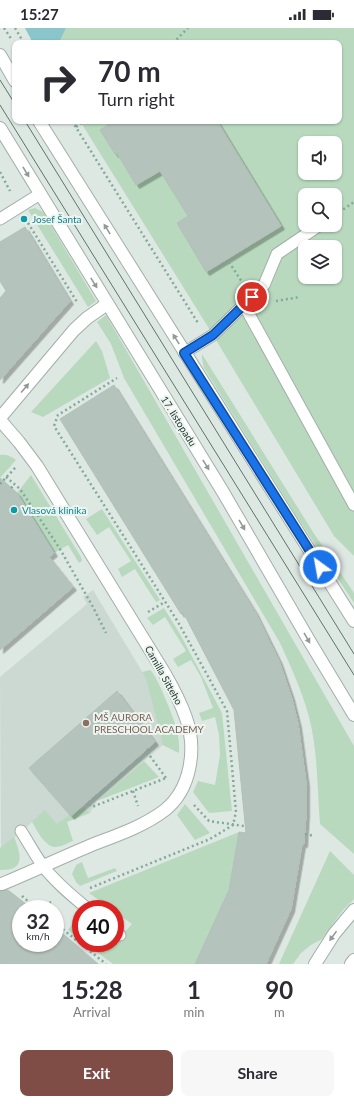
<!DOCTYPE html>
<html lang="en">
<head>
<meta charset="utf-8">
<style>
  body { margin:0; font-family:Lato,sans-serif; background:#f7f7f7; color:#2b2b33; height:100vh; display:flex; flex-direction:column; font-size:15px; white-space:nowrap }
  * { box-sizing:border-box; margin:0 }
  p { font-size:13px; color:#7c7c81 }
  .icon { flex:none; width:22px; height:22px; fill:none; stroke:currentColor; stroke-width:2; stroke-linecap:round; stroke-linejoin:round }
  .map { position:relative; height:936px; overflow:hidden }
  .side { display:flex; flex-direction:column; background:#fff; flex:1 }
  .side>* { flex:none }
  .hud { position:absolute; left:12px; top:12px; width:330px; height:84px; border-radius:8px; box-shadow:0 1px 3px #0004; background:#fff; color:#2b2b33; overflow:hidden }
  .fabs { position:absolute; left:298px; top:108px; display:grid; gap:8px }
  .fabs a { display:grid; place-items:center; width:44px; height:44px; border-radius:8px; background:#fff; box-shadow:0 1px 3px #0004; font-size:20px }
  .speed { position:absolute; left:12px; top:872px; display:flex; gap:8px; font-size:20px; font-weight:700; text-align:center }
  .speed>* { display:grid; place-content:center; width:52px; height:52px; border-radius:50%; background:#fff; box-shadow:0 1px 3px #0004; line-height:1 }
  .speed small { font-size:10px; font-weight:400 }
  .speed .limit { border:6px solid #d22; background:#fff; color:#111 }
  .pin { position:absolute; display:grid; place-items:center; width:34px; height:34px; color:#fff; margin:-17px; border:2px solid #fff; border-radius:50%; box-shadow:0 1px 4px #0007 }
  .me { position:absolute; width:44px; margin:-22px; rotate:328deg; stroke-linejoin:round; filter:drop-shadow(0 0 3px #0008) }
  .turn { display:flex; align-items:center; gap:14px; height:84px; padding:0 20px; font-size:18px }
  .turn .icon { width:52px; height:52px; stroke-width:2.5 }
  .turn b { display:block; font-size:28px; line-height:34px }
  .eta { display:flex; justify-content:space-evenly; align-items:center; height:68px; text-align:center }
  .eta b { font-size:24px; font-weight:700; line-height:28px }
  .button { display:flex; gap:8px; margin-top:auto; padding:8px 20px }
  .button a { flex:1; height:46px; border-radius:8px; background:#804c46; color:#fff; font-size:16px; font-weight:700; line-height:46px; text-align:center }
  .button a+a { background:#f7f7f7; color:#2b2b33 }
  .status { display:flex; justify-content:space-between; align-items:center; height:28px; padding:0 20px; background:#fff; direction:ltr }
  .status svg { height:11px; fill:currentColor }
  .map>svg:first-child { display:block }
  .built { fill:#ccd8d2 }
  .green { fill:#b8d9be; fill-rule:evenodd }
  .water { fill:#89c5cb }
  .pier { fill:#dee8e3 }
  .building { fill:#b4c3bc; stroke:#b1c1b9; filter:url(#shadow) }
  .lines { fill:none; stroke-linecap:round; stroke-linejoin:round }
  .service-casing { stroke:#a2afa9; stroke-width:13 }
  .minor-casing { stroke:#a2afa9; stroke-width:14 }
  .tertiary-casing { stroke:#a2afa9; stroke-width:14 }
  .path { stroke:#80aa9a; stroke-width:2.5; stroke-dasharray:2 3; stroke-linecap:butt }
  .service { stroke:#fff; stroke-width:11 }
  .minor { stroke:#fff; stroke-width:12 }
  .tertiary { stroke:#fff; stroke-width:12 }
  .tram { stroke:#5b736b; stroke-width:1 }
  .oneway { fill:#909b97 }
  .route-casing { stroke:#114b97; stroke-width:10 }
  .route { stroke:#1a73e8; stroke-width:7 }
  .culture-dot { fill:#0f9aa8; stroke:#eef5f1; stroke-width:1.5 }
  .education-dot { fill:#8d6e63; stroke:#eef5f1; stroke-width:1.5 }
  .labels { text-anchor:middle; stroke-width:4; stroke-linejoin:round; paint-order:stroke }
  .culture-label { font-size:10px; fill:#0d838f; stroke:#eef5f1; text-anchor:start }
  .street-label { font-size:10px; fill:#21372f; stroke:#eef5f1 }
  .education-label { font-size:10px; fill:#785e54; stroke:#eef5f1; text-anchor:start }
</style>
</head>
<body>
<div class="status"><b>15:27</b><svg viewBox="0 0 49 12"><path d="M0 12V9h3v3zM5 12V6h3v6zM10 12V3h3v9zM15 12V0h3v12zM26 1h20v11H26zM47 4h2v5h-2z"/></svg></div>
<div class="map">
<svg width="354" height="936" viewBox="0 0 354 936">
  <defs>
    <filter id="shadow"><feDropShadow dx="3.5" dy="3.5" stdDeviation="0" flood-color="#0004"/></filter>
  </defs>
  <rect width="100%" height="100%" fill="#dee8e3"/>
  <polygon class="built" points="93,562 146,650 153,653 177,724 163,717 97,773 90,785 82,778 57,797 45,783 1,821 0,649 87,576 83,569"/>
  <g class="green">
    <path d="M66,0H354V528L334,508L213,307L80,93H339V15H59ZM305,115H335V145H305ZM305,167H335V197H305ZM305,219H335V249H305Z"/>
    <polygon points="35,180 43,184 96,273 88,279 28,182"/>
    <path d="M106,287L354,718V826L320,796C317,760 318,723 309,689C302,663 291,639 280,615L124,350L111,316L97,294Z"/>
    <polygon points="96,313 102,323 110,350 43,389 31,384"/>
    <polygon points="202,326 313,504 354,565 354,575 295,486 204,340 202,331"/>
    <path d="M0,427C6,426 11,428 16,432L0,450Z"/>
    <polygon points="31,447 81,529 82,533 79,535 68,517 54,525 17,465"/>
    <polygon points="102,481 160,572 156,574 135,541 122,549 118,541 131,533 109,499 97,507 86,491"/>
    <polygon points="164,580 180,606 222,685 232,783 209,785 193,764 198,753 215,757 220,727 219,707 215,689 202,693 199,685 213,680 201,649 191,632 178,639 173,631 186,623 165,589 153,597 147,590"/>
    <path d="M150,642C156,645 173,688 175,696C178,705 180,716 179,725L163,717L146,650L142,644Z"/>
    <polygon points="144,733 159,749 97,773"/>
    <polygon points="185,776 210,805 195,812 177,787"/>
    <path d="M82,778L90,785L67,794L73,813C68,815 61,819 55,819C44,818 37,802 32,794L45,782L57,796Z"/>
    <polygon points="239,804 229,862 195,936 113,936 85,915 114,916 132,896 115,884 115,881 111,881 89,865"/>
    <path d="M14,809C21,826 26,843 0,842V820Z"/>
    <polygon points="330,823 354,847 354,871 343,882 322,911 311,917 301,925 293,936 279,936"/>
    <polygon points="82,834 88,850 115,840 117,843 80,858 76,854 72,846 76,837"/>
    <polygon points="78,888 81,890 81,912 68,902"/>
  </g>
  <polygon class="water" points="0,0 66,0 59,15 15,15"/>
  <polygon class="pier" points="0,0 25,0 33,15 15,15 15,71 0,83"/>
  <g class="building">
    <polygon points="114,93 217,93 281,198 206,244 177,195 188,188 160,143 136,157 117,125 115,126 100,102"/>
    <polygon points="25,199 70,273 0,352 0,270 6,263 0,253 0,214"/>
    <polygon points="114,357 255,584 279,633 291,668 298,696 306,755 306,786 304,816 302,816 291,881 266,936 195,936 229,862 239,804 246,805 234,682 183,584 181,586 60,391"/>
    <polygon points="0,450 17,465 54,525 49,529 73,559 0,622"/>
    <polygon points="117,663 155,714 71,788 29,740"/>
    <polygon points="8,862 32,881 21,881 21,915 55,915 55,899 98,936 0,936 0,863"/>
  </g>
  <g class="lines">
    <defs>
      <g id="service">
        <polyline points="0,191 40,166"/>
        <polyline points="244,277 354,477"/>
        <polyline points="184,325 213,307 264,257 277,226 317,199"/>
        <path d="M21,803C28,814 35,827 43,838C55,854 72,868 88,881"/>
        <polyline points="115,903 120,907"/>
      </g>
      <g id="minor">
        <polyline points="0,390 74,302 87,290 107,276"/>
        <path d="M0,392L19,414L37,438L165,646C173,660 181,675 186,690C197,721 191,761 165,782C144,798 118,807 94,816C63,829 33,843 2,856"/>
      </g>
      <g id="tertiary">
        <polyline points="0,27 15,53"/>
        <polyline points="39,93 354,593"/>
        <polyline points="0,100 223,464 310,614 354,687"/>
        <polyline points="315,936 334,906 354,882"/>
        <polyline points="351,936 354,932"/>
      </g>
    </defs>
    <use href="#service" class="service-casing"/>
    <use href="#minor" class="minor-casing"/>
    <use href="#tertiary" class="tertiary-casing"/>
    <g class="path">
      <polyline points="4,0 12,12"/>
      <polyline points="15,0 24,15"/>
      <polyline points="173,15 188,0"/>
      <polyline points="72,93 198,295"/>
      <polyline points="68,94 69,93"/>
      <polyline points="76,99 84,93"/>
      <polyline points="0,144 10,163"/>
      <polyline points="335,187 354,174"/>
      <polyline points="28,195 77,274"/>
      <polyline points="229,234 242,254"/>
      <polyline points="276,273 300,269"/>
      <polyline points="6,449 20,461 60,521 93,579 106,605"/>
      <polyline points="0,456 16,439"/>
      <polyline points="11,460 14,457"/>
      <polyline points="148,584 165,574"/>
      <polyline points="147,721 149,723 88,775 92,779 166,750"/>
      <polyline points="150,728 166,750"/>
      <polyline points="133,763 138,778"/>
      <polyline points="194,777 209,793 244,798"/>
      <polyline points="305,806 314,808"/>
      <polyline points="90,860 210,811 233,797 236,784 227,683 178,594 54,398 58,387 117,350"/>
      <polyline points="22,868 37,881"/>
      <polyline points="36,881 51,874"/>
      <polyline points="55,895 106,936"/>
    </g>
    <use href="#service" class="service"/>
    <use href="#minor" class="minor"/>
    <use href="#tertiary" class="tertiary"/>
    <g class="tram">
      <polyline points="0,52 15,76"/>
      <polyline points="0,77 354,647"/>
      <polyline points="25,93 354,626"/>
    </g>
  </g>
  <defs><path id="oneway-solid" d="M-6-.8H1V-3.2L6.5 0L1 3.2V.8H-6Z"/></defs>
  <g class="oneway">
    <use href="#oneway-solid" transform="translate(26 144) rotate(59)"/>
    <use href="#oneway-solid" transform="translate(107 201) rotate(-122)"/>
    <use href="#oneway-solid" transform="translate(94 255) rotate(58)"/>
    <use href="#oneway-solid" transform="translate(176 311) rotate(-122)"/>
    <use href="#oneway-solid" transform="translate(25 360) rotate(-50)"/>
    <use href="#oneway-solid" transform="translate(206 437) rotate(58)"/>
    <use href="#oneway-solid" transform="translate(242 497) rotate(60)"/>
    <use href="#oneway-solid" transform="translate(307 610) rotate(60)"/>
    <use href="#oneway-solid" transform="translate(333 908) rotate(126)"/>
  </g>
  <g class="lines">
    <defs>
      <polyline id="route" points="252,269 213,307 184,325 320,539"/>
    </defs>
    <use href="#route" class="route-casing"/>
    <use href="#route" class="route"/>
  </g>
  <g class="culture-dot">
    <circle cx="24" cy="191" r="4"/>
    <circle cx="14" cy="482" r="4"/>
  </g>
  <circle class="education-dot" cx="86" cy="695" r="4"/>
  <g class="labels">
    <g class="culture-label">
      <text x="32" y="195">Josef Šanta</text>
      <text x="22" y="486">Vlasová klinika</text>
    </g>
    <g class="street-label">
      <text transform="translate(179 393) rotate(58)" y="4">17. listopadu</text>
      <text transform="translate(164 647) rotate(61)" y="4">Camilla Sitteho</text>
    </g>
    <g class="education-label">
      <text x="94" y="693">MŠ AURORA<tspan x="94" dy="12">PRESCHOOL ACADEMY</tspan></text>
    </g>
  </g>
</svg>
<div class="fabs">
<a><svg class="icon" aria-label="sound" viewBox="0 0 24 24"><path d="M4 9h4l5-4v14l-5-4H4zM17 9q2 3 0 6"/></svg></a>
<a><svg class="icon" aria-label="search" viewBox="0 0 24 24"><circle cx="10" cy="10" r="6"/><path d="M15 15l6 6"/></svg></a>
<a><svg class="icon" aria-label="layers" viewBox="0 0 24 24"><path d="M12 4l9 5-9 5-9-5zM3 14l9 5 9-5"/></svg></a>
</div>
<div class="speed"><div>32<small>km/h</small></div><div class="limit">40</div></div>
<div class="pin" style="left:252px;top:269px;background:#d93025"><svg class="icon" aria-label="arrive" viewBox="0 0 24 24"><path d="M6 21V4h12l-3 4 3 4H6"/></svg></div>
<svg class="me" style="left:320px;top:539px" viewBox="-20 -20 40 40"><circle r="17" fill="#1a73e8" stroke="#fff" stroke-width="3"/><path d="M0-11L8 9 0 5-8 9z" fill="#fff"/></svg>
<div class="hud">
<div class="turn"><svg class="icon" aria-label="right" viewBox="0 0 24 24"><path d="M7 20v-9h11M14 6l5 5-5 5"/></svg><div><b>70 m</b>Turn right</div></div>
</div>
</div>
<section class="side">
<div class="eta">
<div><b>15:28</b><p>Arrival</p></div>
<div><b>1</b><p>min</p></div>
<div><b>90</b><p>m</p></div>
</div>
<div class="button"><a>Exit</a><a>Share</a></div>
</section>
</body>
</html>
